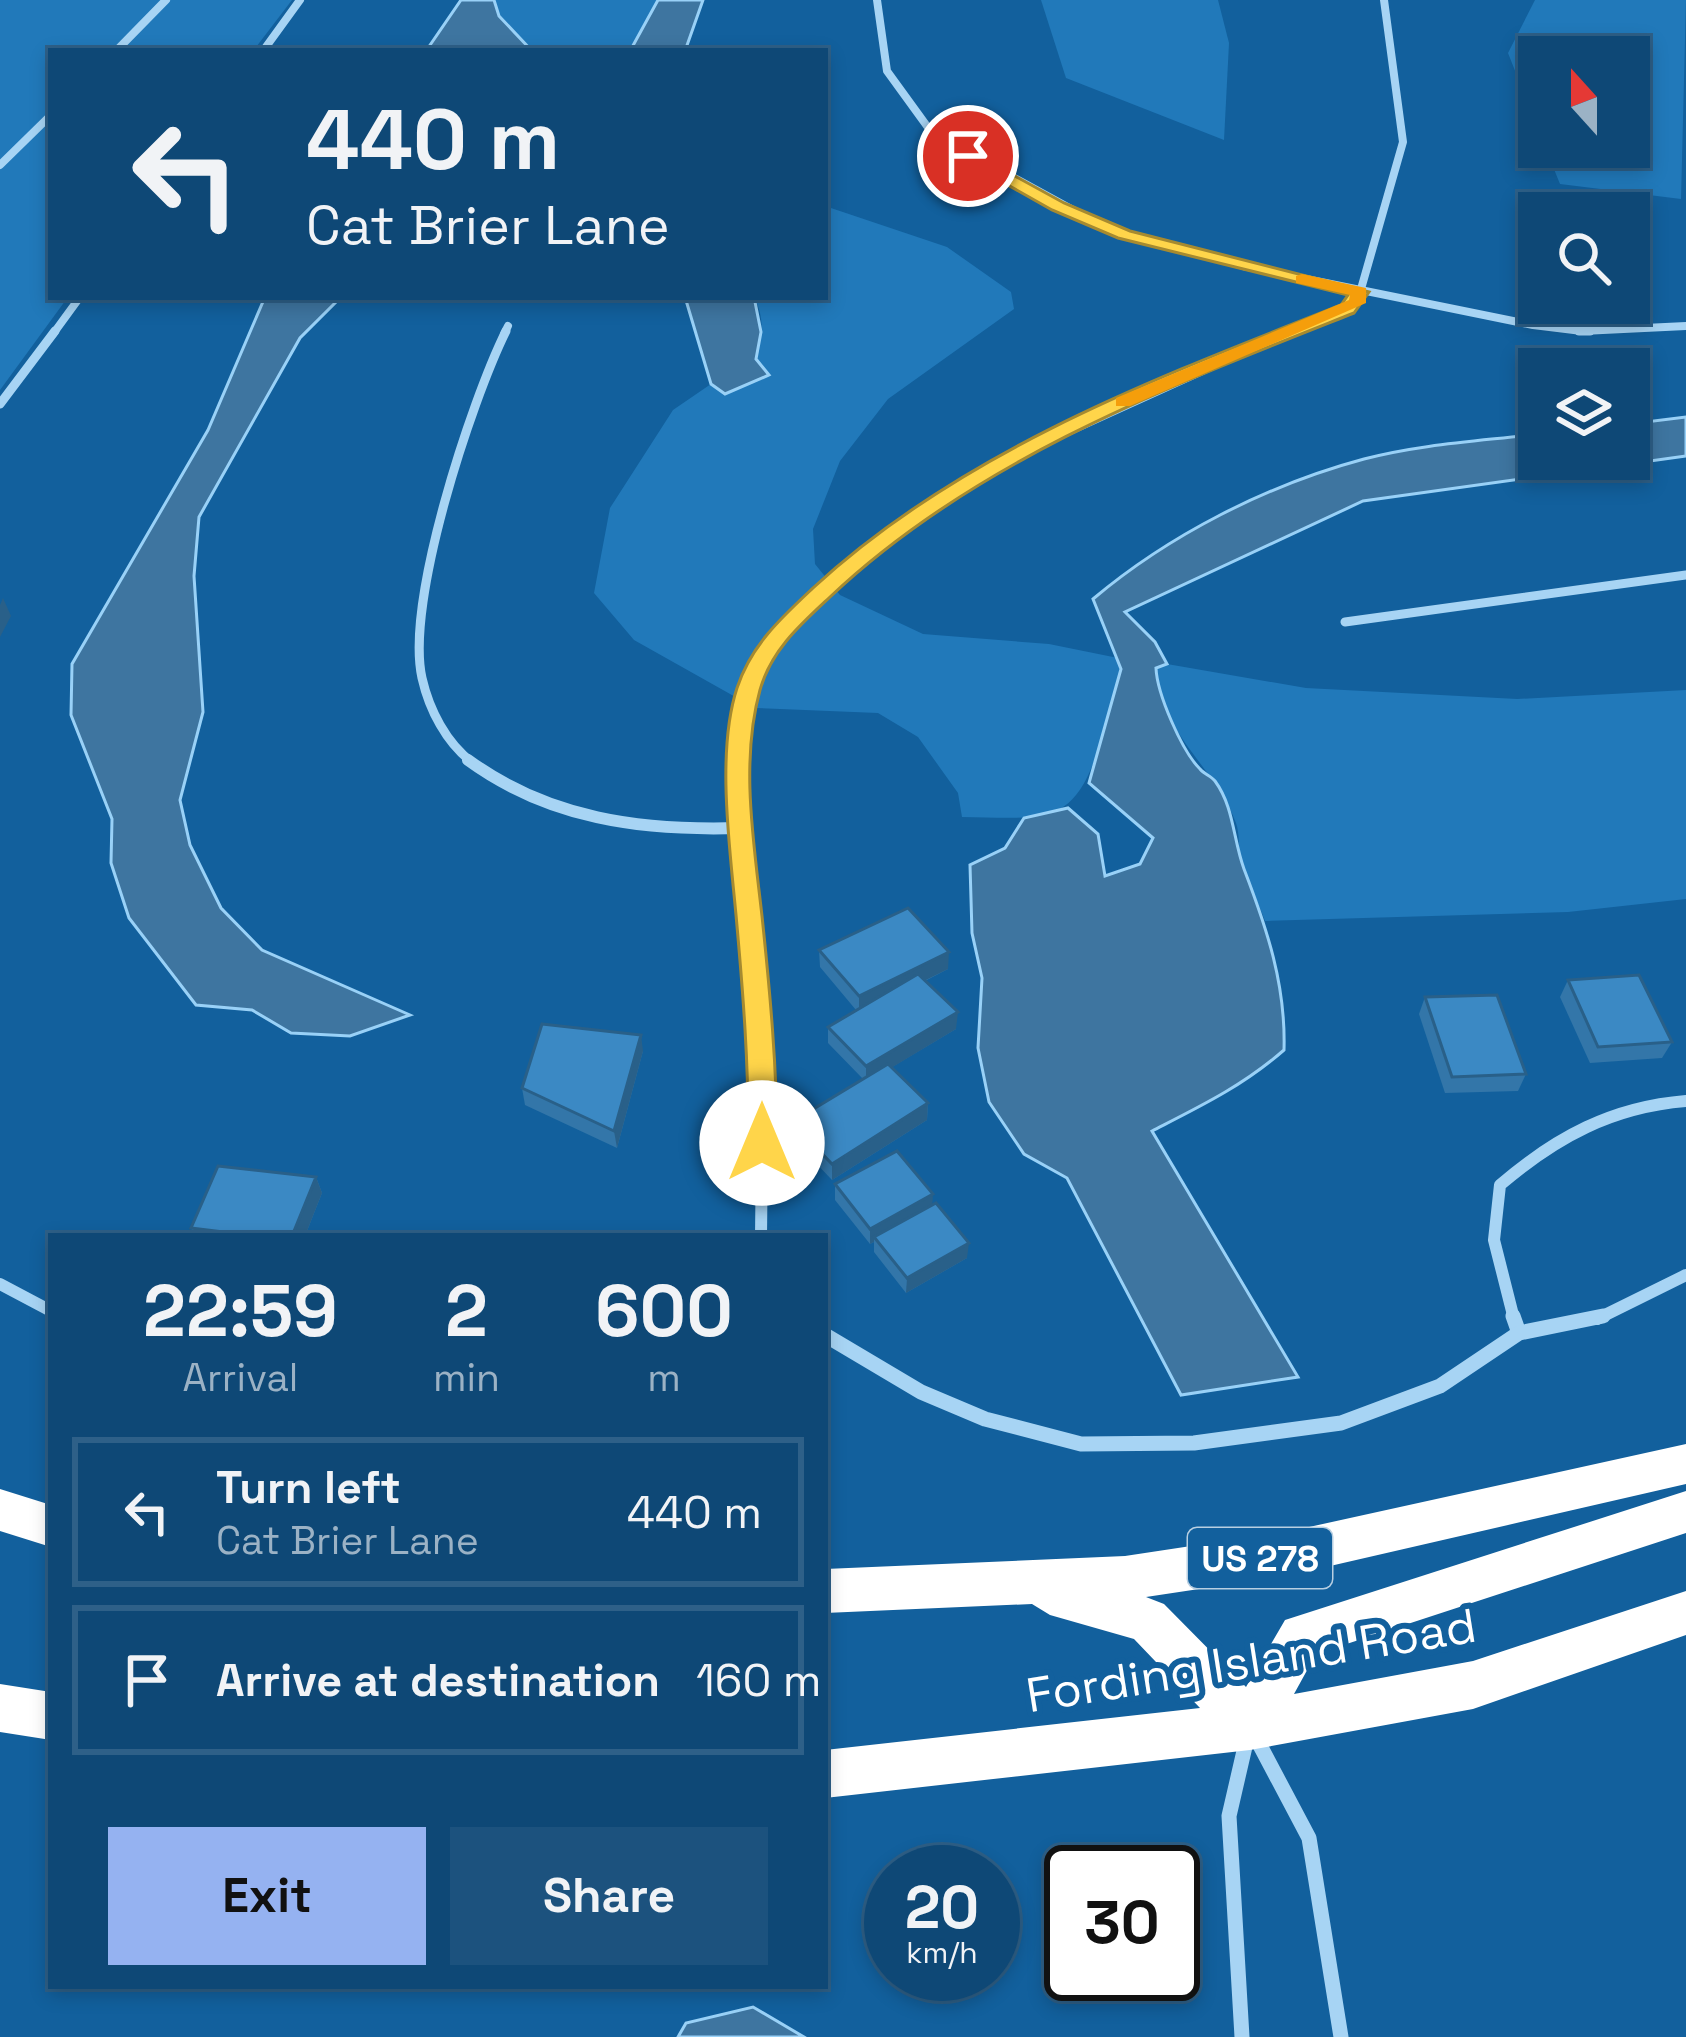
<!DOCTYPE html>
<html lang="en">
<head>
<meta charset="utf-8">
<style>
  body { margin:0; font-family:"Space Grotesk",sans-serif; background:#1c527e; color:#f1f3f6; height:100vh; display:flex; flex-direction:column; font-size:45px; white-space:nowrap }
  * { box-sizing:border-box; margin:0 }
  p { font-size:39px; color:#9bb2c5 }
  .icon { flex:none; width:66px; height:66px; fill:none; stroke:currentColor; stroke-width:2; stroke-linecap:round; stroke-linejoin:round }
  .map { position:relative; flex:1; overflow:hidden }
  .drawer { position:absolute; left:48px; top:1233px; width:780px; height:756px; display:flex; flex-direction:column; background:#0e4876; border-radius:0px; box-shadow:0 6px 18px #0003,0 0 0 3px #2e6088 }
  .drawer>* { flex:none }
  .top-card { position:absolute; left:48px; top:48px; width:780px; height:252px; border-radius:0px; box-shadow:0 6px 18px #0003,0 0 0 3px #2e6088; background:#0e4876; color:#f1f3f6; overflow:hidden }
  .needle { width:78px; rotate:339deg }
  .controls { position:absolute; left:1518px; top:36px; display:grid; gap:24px }
  .controls a { display:grid; place-items:center; width:132px; height:132px; border-radius:0px; background:#0e4876; box-shadow:0 6px 18px #0003,0 0 0 3px #2e6088; font-size:60px }
  .speed { position:absolute; left:864px; top:1845px; display:flex; gap:24px; font-size:60px; font-weight:700; text-align:center }
  .speed>* { display:grid; place-content:center; width:156px; height:156px; border-radius:50%; background:#0e4876; box-shadow:0 6px 18px #0003,0 0 0 3px #2e6088; line-height:1 }
  .speed small { font-size:30px; font-weight:400 }
  .speed .limit { border:6px solid #111; border-radius:18px; background:#fff; color:#111 }
  .pin { position:absolute; display:grid; place-items:center; width:102px; height:102px; color:#fff; margin:-51px; border:6px solid #fff; border-radius:50%; box-shadow:0 3px 12px #0007 }
  .me { position:absolute; width:132px; margin:-66px; rotate:0deg; stroke-linejoin:round; filter:drop-shadow(0 0 9px #0008) }
  .turn { display:flex; align-items:center; gap:42px; height:252px; padding:0 60px; font-size:54px }
  .turn .icon { width:156px; height:156px; stroke-width:2.5 }
  .turn b { display:block; font-size:84px; line-height:102px }
  .eta { display:flex; justify-content:space-evenly; align-items:center; height:204px; text-align:center }
  .eta b { font-size:72px; font-weight:700; line-height:84px }
  .primary-button { display:flex; gap:24px; margin-top:auto; padding:24px 60px }
  .primary-button a { flex:1; height:138px; border-radius:0px; background:#95b2f1; color:#111; font-size:48px; font-weight:700; line-height:138px; text-align:center }
  .primary-button a+a { background:#1c527e; color:#f1f3f6 }
  ul { padding:0; list-style:none }
  li { display:flex; align-items:center; gap:36px; height:150px; margin:0 24px 18px; padding:0 36px; border:6px solid #2e6088; border-radius:0px }
  li div { flex:1 }
  li b { display:block; font-size:45px }
  li em { font-style:normal }
  .map>svg:first-child { display:block }
  .green { fill:#2179ba }
  .water { fill:#3e75a0; stroke:#99d1f7; stroke-width:3 }
  .lines { fill:none; stroke-linecap:round; stroke-linejoin:round }
  .street-far3 { stroke:#a7d4f4; stroke-width:8 }
  .street-far2 { stroke:#a7d4f4; stroke-width:9 }
  .street-far1 { stroke:#a7d4f4; stroke-width:12 }
  .street { stroke:#a7d4f4; stroke-width:15 }
  .highway { fill:#fff; fill-rule:evenodd }
  .wall { fill:#3376a9 }
  .shaded-wall { fill:#296089 }
  .building { fill:#3b89c4; stroke:#296089; stroke-width:3 }
  .route { fill:#ffd54a; stroke:#a68a30; stroke-width:3 }
  .slow { fill:#f59e0b }
  .labels { text-anchor:middle; stroke-width:12; stroke-linejoin:round; paint-order:stroke }
  .shield { fill:#12609d; stroke:#b8cfe2; stroke-width:3 }
  .shield-label { font-size:36px; font-weight:bold; fill:#fff }
  .near-street-label { font-size:48px; fill:#fff; stroke:#12609d }
</style>
</head>
<body>
<div class="map">
<svg width="1686" height="2037" viewBox="0 0 1686 2037">
  <rect width="100%" height="100%" fill="#12609d"/>
  <g class="green">
    <polygon points="0,0 292,0 253,51 51,51 51,297 68,297 0,390"/>
    <polygon points="494,0 658,0 630,51 532,51 499,16"/>
    <polygon points="1041,0 1218,0 1229,43 1224,140 1066,78"/>
    <polygon points="1535,0 1686,0 1681,199 1560,184 1545,147 1629,147 1629,57 1539,57 1539,132 1508,53"/>
    <path d="M825,206L947,247L1011,292L1014,309L888,399L840,461L813,529L815,564L840,595L923,634L1049,644L1118,658C1125,681 1112,707 1105,729C1076,825 1057,819 962,817L958,793L918,737L878,713L755,708L634,640L594,593L610,508L673,410L711,384L726,393C751,365 774,336 754,297H825Z"/>
    <path d="M1167,664L1306,688L1517,699L1686,690V899L1568,912L1265,921C1258,901 1246,881 1241,860C1238,848 1240,834 1236,823C1216,768 1158,731 1156,668Z"/>
  </g>
  <g class="water">
    <polygon points="461,0 494,0 499,16 532,51 426,51"/>
    <polygon points="658,0 703,0 685,51 630,51"/>
    <polygon points="265,297 341,297 300,338 199,517 194,576 203,712 180,800 190,845 221,908 262,950 410,1015 350,1036 291,1033 252,1010 196,1005 129,918 111,863 112,819 71,715 72,664 208,430"/>
    <polygon points="685,297 754,297 761,332 756,359 769,375 725,394 711,384"/>
    <path d="M1686,417V456L1363,501L1125,612L1155,642L1167,664L1156,668C1157,694 1182,751 1200,769C1204,774 1211,776 1215,781C1234,807 1233,839 1244,869C1267,929 1286,985 1284,1050C1243,1086 1199,1107 1152,1131L1298,1377L1181,1395L1067,1178L1024,1154L989,1102L978,1048L982,978L972,933L970,865L1005,848L1024,818L1068,808L1098,834L1105,876L1140,864L1153,838L1089,783L1121,669L1093,599C1169,535 1267,485 1364,459C1421,444 1481,441 1539,434V459H1629V424Z"/>
    <polygon points="753,2007 804,2037 678,2037 686,2023"/>
  </g>
  <g class="lines">
    <g class="street-far3">
      <polyline points="877,0 887,71 932,133 1104,227 1243,266 1533,325 1582,331 1686,326"/>
      <polyline points="116,51 166,0"/>
      <polyline points="263,51 300,0"/>
      <polyline points="0,165 51,115"/>
      <polyline points="53,334 80,297"/>
      <polyline points="504,334 508,326"/>
      <polyline points="1281,334 1357,303 1403,142 1384,0"/>
    </g>
    <g class="street-far2">
      <polyline points="1579,331 1590,331"/>
      <polyline points="0,404 55,331"/>
      <polyline points="1345,622 1686,575"/>
      <path d="M473,763C446,743 429,709 422,678C405,602 471,402 506,331"/>
      <polyline points="740,763 748,689 775,635 866,551 983,470 1289,331"/>
    </g>
    <g class="street-far1">
      <path d="M468,760C549,819 641,831 739,828"/>
      <polyline points="741,760 737,798 763,1058 761,1236"/>
      <polyline points="0,1284 51,1311"/>
      <path d="M1514,1319L1494,1240L1500,1185C1556,1137 1612,1107 1686,1101"/>
      <polyline points="1597,1319 1686,1275"/>
    </g>
    <g class="street">
      <polyline points="1513,1316 1519,1333"/>
      <polyline points="825,1335 921,1392 985,1419 1081,1444 1194,1443 1341,1423 1440,1386 1519,1333 1603,1316"/>
      <polyline points="1255,1736 1309,1838 1341,2037"/>
      <polyline points="1242,2037 1229,1816 1247,1738"/>
    </g>
    <g class="highway">
      <polygon points="1686,1444 1686,1484 1291,1575 1146,1597 1164,1604 1246,1687 1285,1620 1686,1491 1686,1533 1316,1654 1294,1694 1473,1661 1686,1591 1686,1635 1473,1709 1250,1750 825,1798 825,1750 1200,1708 1134,1639 1050,1615 1032,1604 825,1613 825,1569 1125,1556 1291,1531"/>
      <polygon points="0,1489 51,1505 51,1547 0,1531"/>
      <polygon points="0,1684 51,1692 51,1740 0,1732"/>
    </g>
  </g>
  <g class="wall">
    <polygon points="819,950 948,969 925,981 956,1029 892,1067 928,1103 927,1120 832,1180 793,1139 792,1122 863,1079 828,1043 828,1027 856,1010 820,967"/>
    <polygon points="1568,980 1672,1042 1662,1058 1590,1063 1560,997"/>
    <polygon points="1425,997 1526,1074 1518,1091 1445,1093 1419,1014"/>
    <polygon points="643,1051 617,1148 525,1105 522,1088"/>
    <polygon points="316,1177 322,1193 305,1236 195,1236 191,1228"/>
    <polygon points="835,1184 932,1205 967,1258 906,1293 874,1252 874,1242 870,1244 835,1200"/>
  </g>
  <g class="shaded-wall">
    <polygon points="3,598 11,616 0,637 0,605"/>
    <polygon points="949,952 948,969 859,1013 859,996"/>
    <polygon points="958,1012 956,1029 866,1083 866,1066"/>
    <polygon points="641,1035 643,1051 617,1148 614,1131"/>
    <polygon points="928,1103 927,1120 832,1180 832,1164"/>
    <polygon points="316,1177 322,1193 305,1236 292,1236"/>
    <polygon points="933,1194 932,1210 874,1237 874,1242 870,1244 870,1229"/>
    <polygon points="969,1243 967,1258 906,1293 907,1278"/>
  </g>
  <g class="building">
    <polygon points="908,908 949,952 859,996 819,950"/>
    <polygon points="918,974 958,1012 866,1066 828,1027"/>
    <polygon points="1639,975 1672,1042 1598,1047 1568,980"/>
    <polygon points="1497,995 1526,1074 1452,1077 1425,997"/>
    <polygon points="542,1024 641,1035 614,1131 522,1088"/>
    <polygon points="888,1064 928,1103 832,1164 792,1122"/>
    <polygon points="897,1151 933,1194 870,1229 835,1184"/>
    <polygon points="218,1166 316,1177 292,1236 256,1236 191,1228"/>
    <polygon points="936,1203 969,1243 907,1278 874,1237"/>
  </g>
  <path class="route" d="M962,153H973L1064,203L1130,231L1369,292L1354,313C1170,386 976,459 830,597C801,624 771,650 760,690C740,762 754,844 762,916C770,992 777,1067 777,1143L762,1155L748,1143C749,1066 743,992 736,915C730,849 716,752 737,688C751,645 782,617 813,588C961,451 1156,378 1341,305L1348,295L1118,238L1052,210L962,159Z"/>
  <polygon class="slow" points="1302,274 1366,288 1366,303 1130,406 1116,406 1116,398 1349,300 1350,295 1296,283 1296,276"/>
  <g class="labels">
    <rect class="shield" x="1188" y="1528" width="144" height="60" rx="9"/>
    <g class="shield-label">
      <text x="1260" y="1571">US 278</text>
    </g>
    <g class="near-street-label">
      <text transform="translate(1251 1660) rotate(-9)" y="17">Fording Island Road</text>
    </g>
  </g>
</svg>
<div class="controls">
<a><svg class="needle" viewBox="-14 -14 28 28"><path d="M0-13l5 13h-10z" fill="#e53935"/><path d="M0 13l5-13h-10z" fill="#9bb2c5"/></svg></a>
<a><svg class="icon" aria-label="search" viewBox="0 0 24 24"><circle cx="10" cy="10" r="6"/><path d="M15 15l6 6"/></svg></a>
<a><svg class="icon" aria-label="layers" viewBox="0 0 24 24"><path d="M12 4l9 5-9 5-9-5zM3 14l9 5 9-5"/></svg></a>
</div>
<div class="speed"><div>20<small>km/h</small></div><div class="limit">30</div></div>
<div class="pin" style="left:968px;top:156px;background:#d93025"><svg class="icon" aria-label="arrive" viewBox="0 0 24 24"><path d="M6 21V4h12l-3 4 3 4H6"/></svg></div>
<svg class="me" style="left:762px;top:1143px" viewBox="-20 -20 40 40"><circle r="19" fill="#fff"/><path d="M0-13L10 11 0 6-10 11z" fill="#ffd54a"/></svg>
<div class="top-card">
<div class="turn"><svg class="icon" aria-label="left" viewBox="0 0 24 24"><path d="M17 20v-9H6M10 6l-5 5 5 5"/></svg><div><b>440 m</b>Cat Brier Lane</div></div>
</div>
<section class="drawer">
<div class="eta">
<div><b>22:59</b><p>Arrival</p></div>
<div><b>2</b><p>min</p></div>
<div><b>600</b><p>m</p></div>
</div>
<ul>
<li><svg class="icon" aria-label="left" viewBox="0 0 24 24"><path d="M17 20v-9H6M10 6l-5 5 5 5"/></svg><div><b>Turn left</b><p>Cat Brier Lane</p></div><em>440 m</em></li>
<li><svg class="icon" aria-label="arrive" viewBox="0 0 24 24"><path d="M6 21V4h12l-3 4 3 4H6"/></svg><div><b>Arrive at destination</b></div><em>160 m</em></li>
</ul>
<div class="primary-button"><a>Exit</a><a>Share</a></div>
</section>
</div>
</body>
</html>
